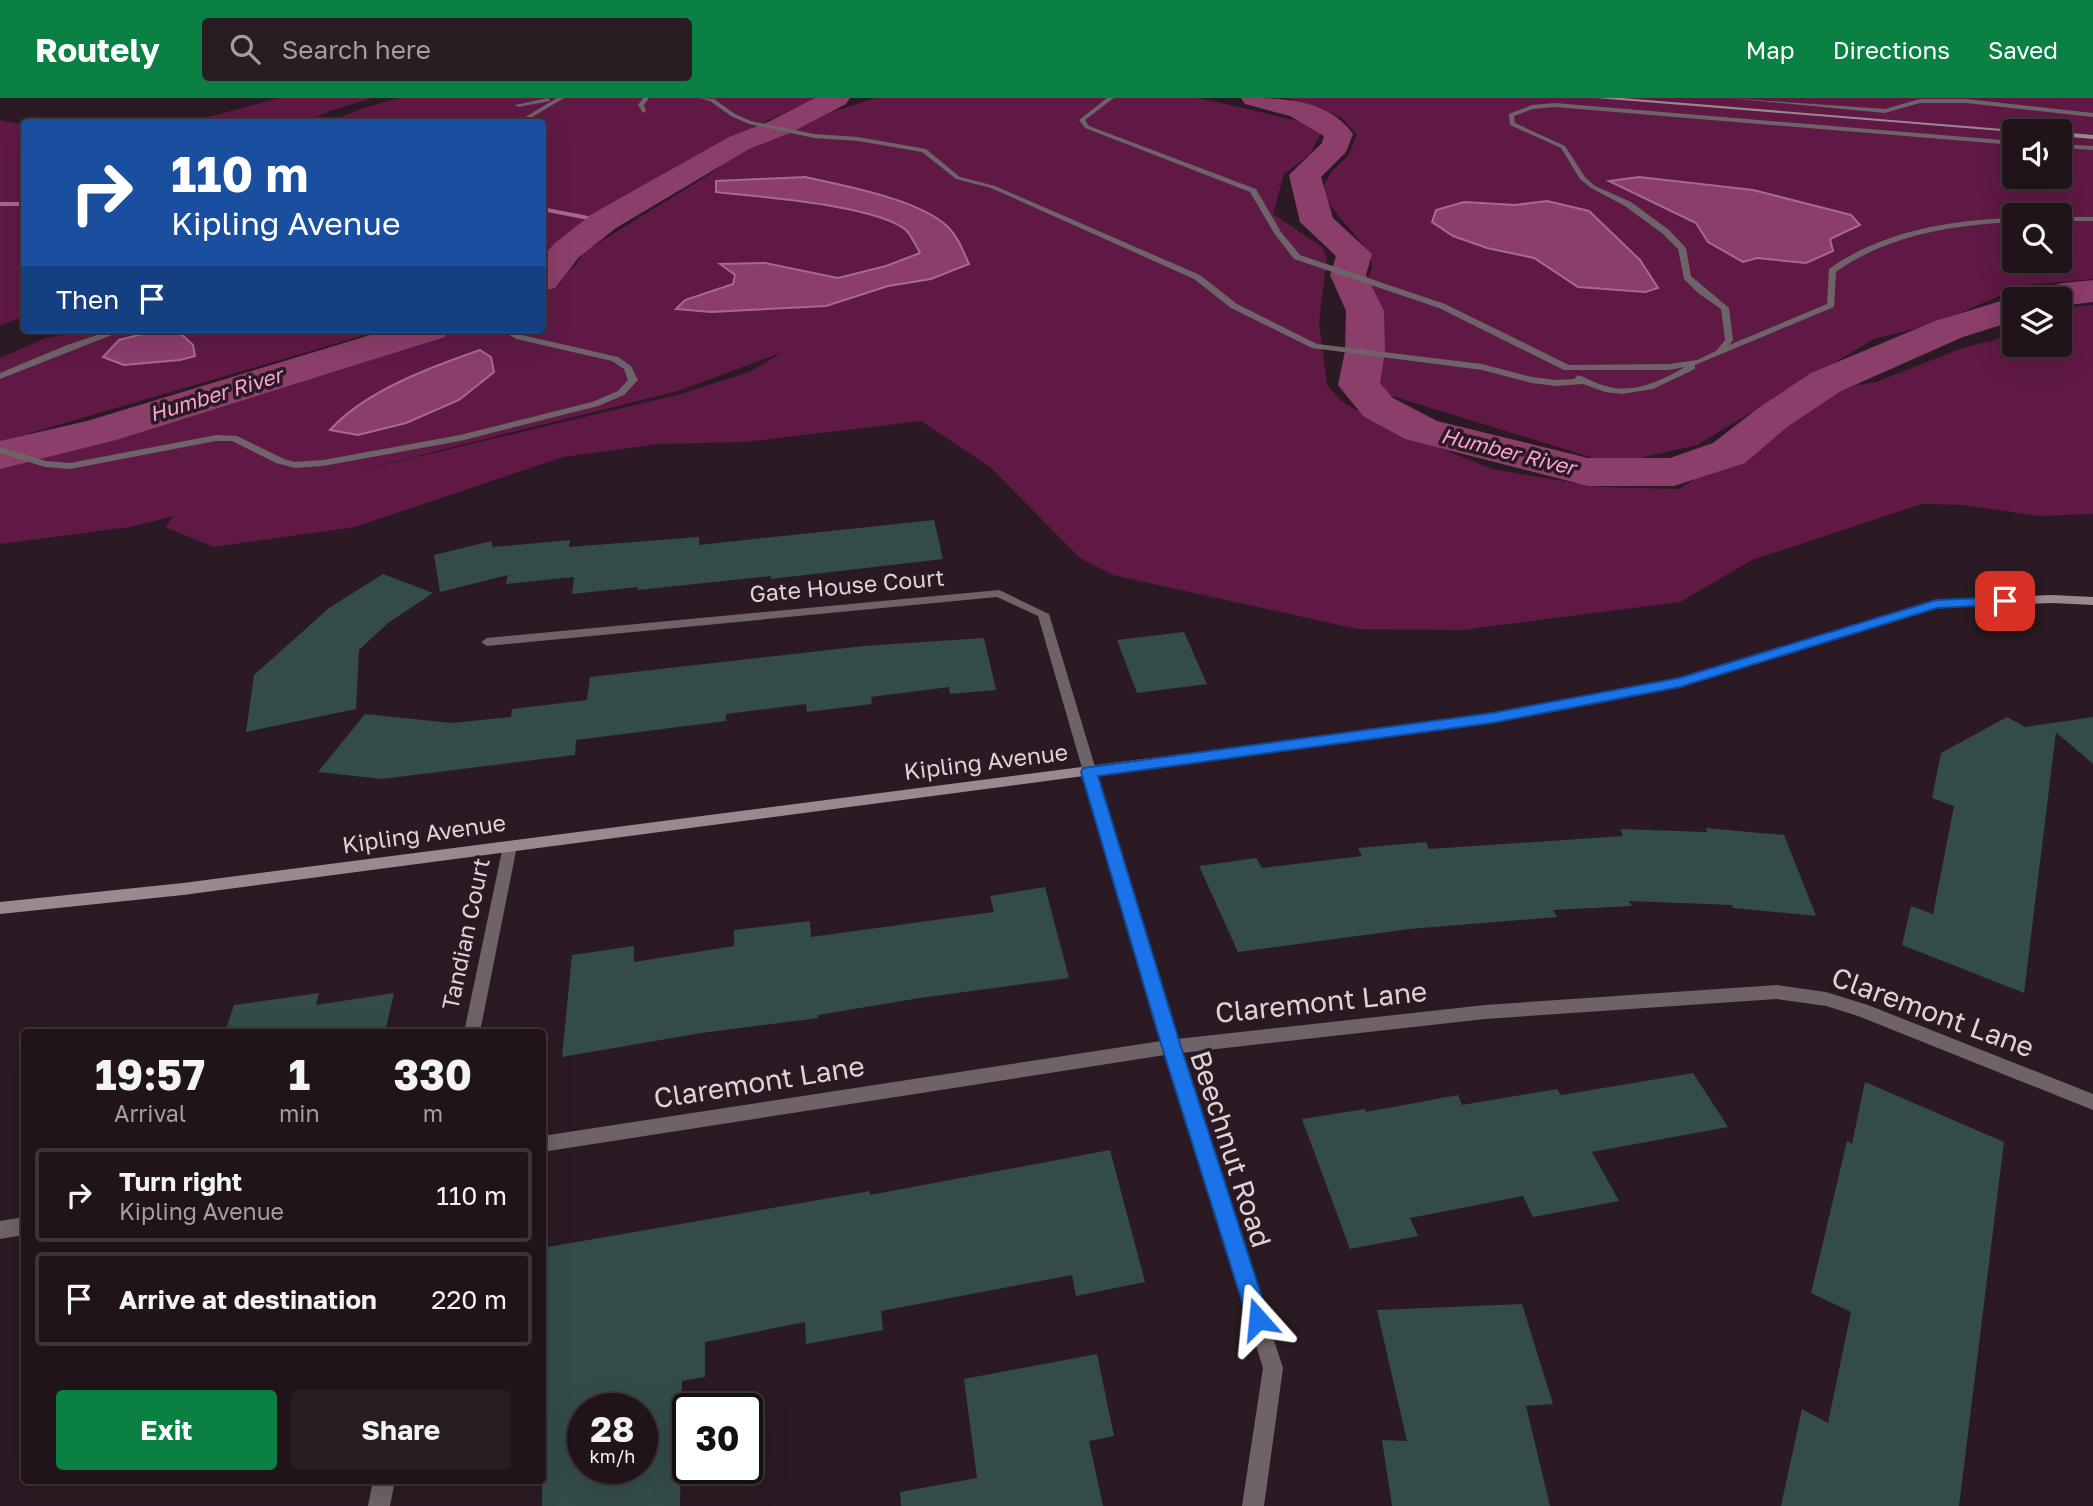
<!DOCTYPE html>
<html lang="en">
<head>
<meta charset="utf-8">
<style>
  body { margin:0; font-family:"Golos Text",sans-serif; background:#281d23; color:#f1f3f6; height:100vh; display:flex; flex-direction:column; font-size:26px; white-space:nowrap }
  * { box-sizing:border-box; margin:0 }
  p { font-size:23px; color:#a29ea2 }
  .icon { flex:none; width:38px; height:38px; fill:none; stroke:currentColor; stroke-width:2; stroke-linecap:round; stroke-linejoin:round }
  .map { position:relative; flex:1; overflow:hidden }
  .drawer { position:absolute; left:21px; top:931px; width:525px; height:455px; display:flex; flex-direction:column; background:#20141a; border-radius:7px; box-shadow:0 7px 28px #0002,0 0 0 2px #3d3339 }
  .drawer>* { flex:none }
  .banner { position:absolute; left:21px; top:21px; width:525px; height:214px; border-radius:7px; box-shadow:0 7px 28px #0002,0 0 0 2px #3d3339; background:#1a4fa0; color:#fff; overflow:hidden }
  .tools { position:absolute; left:2002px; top:21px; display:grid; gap:14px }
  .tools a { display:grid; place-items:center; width:70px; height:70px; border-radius:7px; background:#20141a; box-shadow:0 7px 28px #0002,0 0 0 2px #3d3339; font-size:35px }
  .speed { position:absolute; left:567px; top:1295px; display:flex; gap:14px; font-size:35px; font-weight:700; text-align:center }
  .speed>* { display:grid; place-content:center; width:91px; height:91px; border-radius:50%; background:#20141a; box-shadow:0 7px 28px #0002,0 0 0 2px #3d3339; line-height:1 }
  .speed small { font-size:18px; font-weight:400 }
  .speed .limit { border:4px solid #111; border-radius:10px; background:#fff; color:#111 }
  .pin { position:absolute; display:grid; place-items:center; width:60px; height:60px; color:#fff; margin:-30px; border-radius:14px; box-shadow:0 4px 10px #0006 }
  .me { position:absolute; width:77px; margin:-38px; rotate:342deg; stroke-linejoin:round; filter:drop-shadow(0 0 5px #0008) }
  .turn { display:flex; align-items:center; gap:24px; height:147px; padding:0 35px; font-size:32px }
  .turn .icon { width:91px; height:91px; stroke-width:2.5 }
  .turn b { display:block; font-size:49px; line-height:60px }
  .then { display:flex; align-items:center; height:66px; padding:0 35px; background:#0003; gap:14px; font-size:26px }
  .eta { display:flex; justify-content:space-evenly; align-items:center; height:119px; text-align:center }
  .eta b { font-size:42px; font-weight:700; line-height:49px }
  .action { display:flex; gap:14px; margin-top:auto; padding:14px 35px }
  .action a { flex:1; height:80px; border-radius:7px; background:#0b8043; color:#fff; font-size:28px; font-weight:700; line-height:80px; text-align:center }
  .action a+a { background:#281d23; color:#f1f3f6 }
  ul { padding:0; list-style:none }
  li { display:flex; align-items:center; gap:21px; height:94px; margin:0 14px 10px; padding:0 21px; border:4px solid #3d3339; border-radius:7px }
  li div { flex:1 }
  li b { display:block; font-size:26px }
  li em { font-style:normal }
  header { display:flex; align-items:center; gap:42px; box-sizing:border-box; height:98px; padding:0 35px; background:#0b8043; color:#fff }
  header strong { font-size:33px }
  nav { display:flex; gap:38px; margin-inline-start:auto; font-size:24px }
  .search { width:490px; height:63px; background:#281d23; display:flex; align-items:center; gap:18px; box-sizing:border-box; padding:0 24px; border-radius:7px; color:#a29ea2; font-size:26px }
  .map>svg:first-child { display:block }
  .green { fill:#5f1944; fill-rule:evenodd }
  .water { fill:#8b3e6a; stroke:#a46b8b; stroke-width:2 }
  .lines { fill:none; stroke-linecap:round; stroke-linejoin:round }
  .stream { fill:#a46b8b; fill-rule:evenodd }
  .river { fill:#8b3e6a; fill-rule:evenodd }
  .building { fill:#334c4a; fill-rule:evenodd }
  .lane { fill:#6d6368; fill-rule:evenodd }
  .street { fill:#6d6368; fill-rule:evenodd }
  .secondary { fill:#998a91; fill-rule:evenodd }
  .route { fill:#1a73e8; stroke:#114b97; stroke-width:2 }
  .labels { text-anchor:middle; stroke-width:7; stroke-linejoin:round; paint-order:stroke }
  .far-water-label { font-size:21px; font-style:italic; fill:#faa2d0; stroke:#2b1a23 }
  .street-label { font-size:23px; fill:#dfd3d8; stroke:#2b1a23 }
  .near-street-label { font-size:28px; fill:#dfd3d8; stroke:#2b1a23 }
</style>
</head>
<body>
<header>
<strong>Routely</strong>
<div class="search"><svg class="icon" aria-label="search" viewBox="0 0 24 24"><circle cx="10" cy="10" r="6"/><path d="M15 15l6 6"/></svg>Search here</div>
<nav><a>Map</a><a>Directions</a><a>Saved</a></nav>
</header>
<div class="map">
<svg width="2093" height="1408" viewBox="0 0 2093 1408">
  <rect width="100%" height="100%" fill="#2b1a23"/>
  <g class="green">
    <polygon points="279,0 372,0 333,12 304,24 189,24"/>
    <path d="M399,0H821C719,39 632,94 543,156L542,24H330L360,11Z"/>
    <path d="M876,0H1199L1316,27L1322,33L1310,56L1284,76L1273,116L1322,149L1327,160L1319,224L1327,287L1341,303L1381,326L1492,371L1599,389L1679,391L1844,289L1876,284L1965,249L1995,242L2014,230V247H2060V210L2093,207V416L2040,418L1963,407L1922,406L1752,462L1680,504L1462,532L1357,531L1113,477L1080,460L990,369L921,323L746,344L658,346L563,359L355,429L214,449L165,429L174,418L130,429L0,446V365L256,297L451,231H542L543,192L576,167L582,155L710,76L755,43L806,22ZM783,254L749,274L681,296L349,375L678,293Z"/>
    <path d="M1286,0H2093V181L2025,187L1934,226L1874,241L1697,347L1613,366L1392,298L1361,277V194L1372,171L1370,155L1332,110L1322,91L1332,73L1348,58L1357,37L1342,20L1321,10ZM2014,33H2060V79H2014ZM2014,117H2060V163H2014Z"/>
    <polygon points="0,22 24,27 24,218 0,228"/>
    <polygon points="96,231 386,231 0,344 0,260 45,240"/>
  </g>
  <g class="water">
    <path d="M805,79C844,88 919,101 948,129C958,139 963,153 969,166L931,181L888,188L826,208L711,214L676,211L685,202L733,186L735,177L720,166L765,165L838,180L886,168L920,155C916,148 911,137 906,132C876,107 759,99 716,94V83Z"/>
    <polygon points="1639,79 1753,92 1851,117 1860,127 1830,141 1833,153 1806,165 1757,160 1743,164 1708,144 1696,125 1609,83"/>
    <polygon points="1547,103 1589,113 1640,162 1658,190 1645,194 1578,189 1534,160 1487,150 1453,138 1432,124 1436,112 1464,104 1515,107"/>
    <polygon points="151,234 179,234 193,247 195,258 180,262 124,267 103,259 119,242"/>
    <path d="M480,252L491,259L494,274L459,302L406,325L358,337L330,332C365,293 431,269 480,252Z"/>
  </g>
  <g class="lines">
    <g class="stream">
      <polygon points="1259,0 1266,0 1261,2"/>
      <rect x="0" y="104" width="24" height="4"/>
      <polygon points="542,109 604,121 607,123 604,125 542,113"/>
    </g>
    <g class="river">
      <polygon points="815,0 850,0 846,6 790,35 749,51 616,130 579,159 555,190 542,193 542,159 555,145 592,116 729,39 770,23"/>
      <path d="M1241,0C1281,0 1328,0 1353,36L1346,54L1321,79L1333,120L1372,156L1366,177L1384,213L1385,253L1380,285L1393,300L1437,323L1588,360H1670L1713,345L1757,311L1811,275L1935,223L2001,203L2014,200L2021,201H2014V223L1963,239L1841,293L1787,329L1745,365L1674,388H1588L1405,341L1363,318L1338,287L1345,253L1346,213L1330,177L1336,158L1300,124L1289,77L1322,45L1324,38L1290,18L1245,6Z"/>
      <polygon points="2093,182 2093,204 2060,208 2060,201 2025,201 2031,193 2063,185"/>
      <polygon points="390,231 450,231 445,239 116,342 0,371 0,343 87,323"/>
    </g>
  </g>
  <g class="building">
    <polygon points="934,422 943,461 771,481 771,478 638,492 638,489 572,496 574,479 506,486 508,477 440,494 434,457 491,443 493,449 570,442 569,449 699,439 699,447"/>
    <polygon points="383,476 433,495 388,525 359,552 356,611 246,634 254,577 329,510"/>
    <polygon points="1184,534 1207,586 1137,595 1117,542"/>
    <polygon points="984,540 996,592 950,596 949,589 871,599 872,606 807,614 806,606 726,616 726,623 576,642 575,657 382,681 318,674 365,616 452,625 511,619 512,611 587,602 590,579 864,548"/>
    <polygon points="2007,619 2025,629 2093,619 2093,666 2056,634 2024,895 1902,847 1911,808 1933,816 1954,708 1932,700 1941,655"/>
    <polygon points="1706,730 1784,737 1816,818 1733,810 1732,807 1629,803 1632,808 1553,812 1557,819 1409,831 1238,854 1199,768 1256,760 1262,770 1362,758 1358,750 1426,744 1429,751 1623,738 1620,731 1707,734"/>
    <polygon points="1045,789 1069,880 920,900 818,917 818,920 701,935 562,959 572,857 634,848 634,864 734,848 734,832 810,823 811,839 994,814 990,798"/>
    <polygon points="319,895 316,907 394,895 385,934 225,934 234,907"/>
    <polygon points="1693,975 1728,1029 1592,1054 1619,1103 1533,1119 1523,1098 1410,1120 1418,1138 1350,1151 1302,1021 1365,1011 1366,1014 1458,997 1462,1007 1557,991 1561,997"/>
    <polygon points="1865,984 2004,1044 1959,1408 1781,1408 1802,1311 1828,1325 1851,1214 1811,1195 1847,1043 1852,1046"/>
    <path d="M1110,1052L1145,1184L1076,1198L1072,1177L881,1213L883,1232L806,1246L805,1224L705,1244V1279L682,1283L680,1408H542V1150L870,1093V1097ZM583,1311H642V1370H583Z"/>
    <polygon points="1522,1206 1553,1306 1526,1308 1550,1408 1392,1408 1382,1342 1407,1343 1377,1212"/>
    <polygon points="1097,1256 1114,1338 1089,1343 1103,1408 901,1408 900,1394 977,1380 964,1281"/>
  </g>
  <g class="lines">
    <g class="lane">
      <polygon points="548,0 550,3 518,9 515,7"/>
      <polygon points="557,0 564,0 524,24 517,24"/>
      <polygon points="643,0 649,0 644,7 646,13 643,15 638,7"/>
      <path d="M699,0L714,1L735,16L751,23L814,36L858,39L926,51L960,79L995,88L1200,177L1237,206L1317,246L1482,266L1532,279L1556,282L1574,281L1578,277C1589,281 1598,287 1610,289C1637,295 1662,282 1685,269L1669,272H1564L1439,210L1294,161L1274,135L1250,94L1085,30L1079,22L1107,0H1114L1085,22L1089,28L1256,91L1281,134L1300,157L1445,206L1569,267L1669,266L1697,262L1716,253L1725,242L1721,211L1698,195L1684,181L1678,151L1663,136L1625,108L1591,90L1580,81L1561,50L1510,27L1509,16L1532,7L1555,5L2014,43V47L1555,9L1533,11L1514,18L1515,25L1565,48L1585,79L1595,88L1631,104L1669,132L1686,150L1691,178L1729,210L1733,242L1729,247L1827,206L1829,171C1882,133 1950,122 2014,120V124C1953,127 1887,137 1836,174L1834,209L1695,267V271L1653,291L1622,296L1605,294L1583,286L1556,288L1532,285L1482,272L1312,250L1231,210L1194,181L991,90L956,81L922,54L858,43L814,40L749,26L731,18L710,3Z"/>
      <polygon points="1727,0 1885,11 1920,1 1966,1 2093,15 2093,19 1966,5 1920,5 1885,15"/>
      <polygon points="2060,46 2093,48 2093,52 2060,50"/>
      <rect x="2060" y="119" width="33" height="4"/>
      <polygon points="115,231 127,231 0,281 0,275 67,247"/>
      <polygon points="499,231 510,231 522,237 618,259 631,268 638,282 624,297 598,308 460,343 323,368 295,370 276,365 232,343 216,343 70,371 45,369 0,355 0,349 46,363 70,365 216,337 237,338 284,361 295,364 323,362 460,337 592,304 618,293 628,282 624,271 612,263 516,241"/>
    </g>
    <g class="street">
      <polygon points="999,492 1049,516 1177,941 1485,907 1777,887 1826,894 1868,907 2093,996 2093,1012 1858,918 1826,908 1777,901 1485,921 1181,955 1283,1270 1264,1408 1242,1408 1263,1270 1165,957 542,1054 542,1038 1161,943 1038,518 997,499 487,548 481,544 487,540"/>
      <polygon points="510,743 515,744 517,748 480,934 464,934 503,748 505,744"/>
      <polygon points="24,1119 24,1137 0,1141 0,1123"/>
      <polygon points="373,1382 395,1382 390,1408 368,1408"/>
    </g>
    <g class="secondary">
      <polygon points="1596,0 1622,0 2027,33 2014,34"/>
      <polygon points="2060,34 2093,37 2093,41 2060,38"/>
      <polygon points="2052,497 2093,499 2093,507 2052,505 1937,509 1680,588 1492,624 183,797 0,816 0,804 183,785 1492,616 1678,580 1936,502"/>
    </g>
  </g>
  <polygon class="route" points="2005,499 2010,500 2010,506 1937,510 1680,589 1492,625 1098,678 1181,949 1269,1221 1266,1229 1258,1232 1250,1229 1162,949 1081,674 1083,670 1492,615 1679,580 1936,502"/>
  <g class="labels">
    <g class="far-water-label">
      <text transform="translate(216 297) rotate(-17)" y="7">Humber River</text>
      <text transform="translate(1508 354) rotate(14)" y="7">Humber River</text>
    </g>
    <g class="street-label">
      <text transform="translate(847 488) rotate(-5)" y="8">Gate House Court</text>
      <text transform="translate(986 664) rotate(-7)" y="8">Kipling Avenue</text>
      <text transform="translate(424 736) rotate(-8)" y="8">Kipling Avenue</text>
      <text transform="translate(466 836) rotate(-78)" y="8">Tandian Court</text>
    </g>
    <g class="near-street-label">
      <text transform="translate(1321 904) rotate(-6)" y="10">Claremont Lane</text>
      <text transform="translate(1933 914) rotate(20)" y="10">Claremont Lane</text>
      <text transform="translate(759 984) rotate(-9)" y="10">Claremont Lane</text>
      <text transform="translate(1231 1051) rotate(72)" y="10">Beechnut Road</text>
    </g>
  </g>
</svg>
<div class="tools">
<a><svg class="icon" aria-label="sound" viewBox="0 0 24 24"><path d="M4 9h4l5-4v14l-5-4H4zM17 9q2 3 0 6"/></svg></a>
<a><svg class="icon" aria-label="search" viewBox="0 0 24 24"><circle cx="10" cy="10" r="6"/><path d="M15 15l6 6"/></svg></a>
<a><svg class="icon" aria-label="layers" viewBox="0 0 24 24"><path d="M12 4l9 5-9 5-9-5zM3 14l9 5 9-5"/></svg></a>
</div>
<div class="speed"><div>28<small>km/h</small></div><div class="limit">30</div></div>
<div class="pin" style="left:2005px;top:503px;background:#d93025"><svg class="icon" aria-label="arrive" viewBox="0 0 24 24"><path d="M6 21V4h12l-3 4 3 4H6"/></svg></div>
<svg class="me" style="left:1258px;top:1221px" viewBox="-20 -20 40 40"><path d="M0-17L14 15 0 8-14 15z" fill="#1a73e8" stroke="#fff" stroke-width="4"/></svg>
<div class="banner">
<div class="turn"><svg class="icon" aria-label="right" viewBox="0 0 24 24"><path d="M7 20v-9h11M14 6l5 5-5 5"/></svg><div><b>110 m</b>Kipling Avenue</div></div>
<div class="then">Then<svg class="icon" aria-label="arrive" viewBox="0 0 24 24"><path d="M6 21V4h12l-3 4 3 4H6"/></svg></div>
</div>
<section class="drawer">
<div class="eta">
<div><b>19:57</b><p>Arrival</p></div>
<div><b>1</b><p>min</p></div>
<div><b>330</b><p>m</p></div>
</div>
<ul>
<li><svg class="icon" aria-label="right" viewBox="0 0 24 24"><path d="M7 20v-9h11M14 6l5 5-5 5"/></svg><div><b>Turn right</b><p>Kipling Avenue</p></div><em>110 m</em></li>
<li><svg class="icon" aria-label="arrive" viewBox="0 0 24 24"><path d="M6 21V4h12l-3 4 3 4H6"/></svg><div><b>Arrive at destination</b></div><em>220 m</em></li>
</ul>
<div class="action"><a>Exit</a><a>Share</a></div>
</section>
</div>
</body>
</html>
